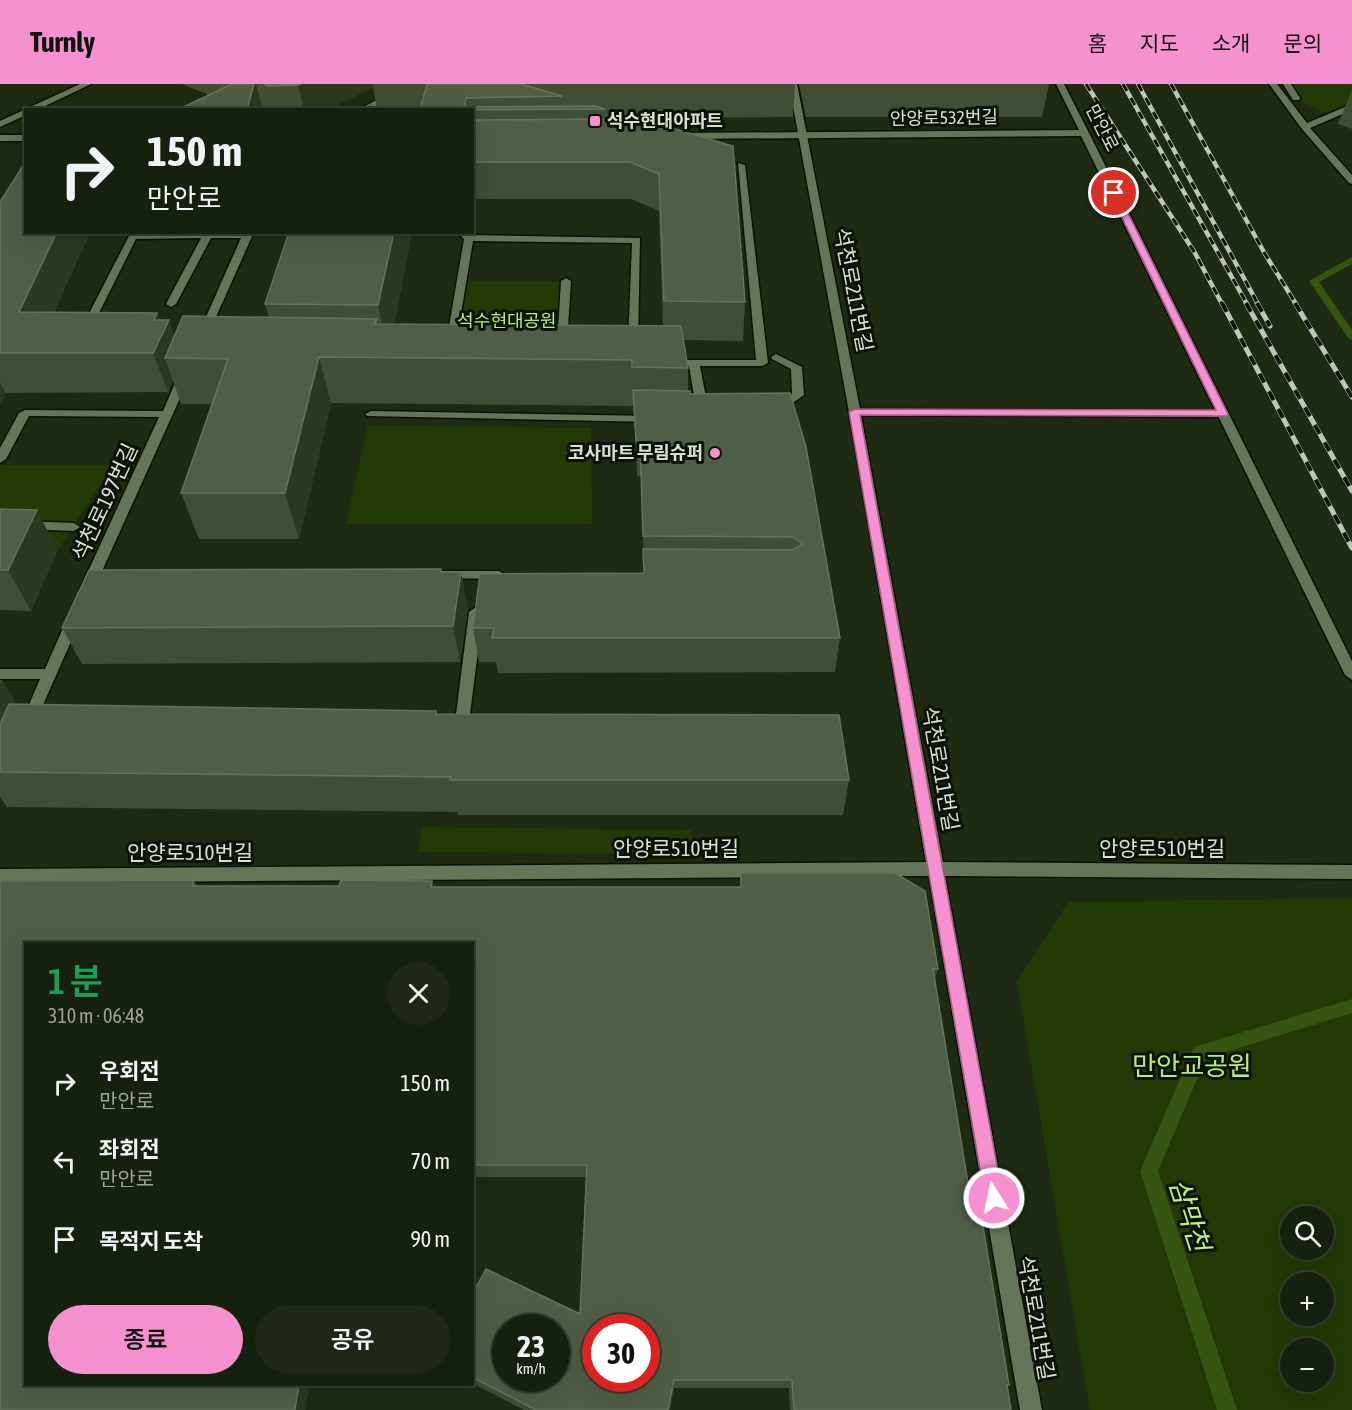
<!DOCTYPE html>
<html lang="ko">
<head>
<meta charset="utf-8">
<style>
  body { margin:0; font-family:"Asap Condensed","Noto Sans KR",sans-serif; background:#1f2817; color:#f1f3f6; height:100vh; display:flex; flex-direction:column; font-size:22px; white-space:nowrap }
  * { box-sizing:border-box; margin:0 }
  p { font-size:20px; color:#9ea39e }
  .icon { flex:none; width:33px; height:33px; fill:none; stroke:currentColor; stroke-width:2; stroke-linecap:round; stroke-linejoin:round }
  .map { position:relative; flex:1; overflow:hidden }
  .panel { position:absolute; left:24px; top:858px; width:450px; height:444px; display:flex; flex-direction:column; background:#16200e; border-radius:0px; box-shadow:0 6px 24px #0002,0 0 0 2px #353e2e }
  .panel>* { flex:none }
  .banner { position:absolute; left:24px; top:24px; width:450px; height:126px; border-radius:0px; box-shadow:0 6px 24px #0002,0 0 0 2px #353e2e; background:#16200e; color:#f1f3f6; overflow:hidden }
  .buttons { position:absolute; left:1280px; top:1122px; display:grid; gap:12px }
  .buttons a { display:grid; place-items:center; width:54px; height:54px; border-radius:50%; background:#16200e; box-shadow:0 6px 24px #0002,0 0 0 2px #353e2e; font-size:30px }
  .speed { position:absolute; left:492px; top:1230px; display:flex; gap:12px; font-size:30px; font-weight:700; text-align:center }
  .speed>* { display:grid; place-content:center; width:78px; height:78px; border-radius:50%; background:#16200e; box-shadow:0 6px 24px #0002,0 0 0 2px #353e2e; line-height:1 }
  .speed small { font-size:15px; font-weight:400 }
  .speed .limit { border:9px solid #d22; background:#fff; color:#111 }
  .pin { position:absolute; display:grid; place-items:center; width:51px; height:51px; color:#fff; margin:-26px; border:3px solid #fff; border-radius:50%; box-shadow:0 2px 6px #0007 }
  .me { position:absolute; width:66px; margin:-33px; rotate:350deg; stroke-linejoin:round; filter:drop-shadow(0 0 4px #0008) }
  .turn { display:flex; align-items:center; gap:21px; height:126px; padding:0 24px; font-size:27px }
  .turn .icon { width:78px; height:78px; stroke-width:2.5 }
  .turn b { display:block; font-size:42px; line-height:51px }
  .round { display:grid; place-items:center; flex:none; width:63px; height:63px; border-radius:32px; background:#1f2817 }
  .overview { display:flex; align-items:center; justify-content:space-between; height:102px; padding:0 24px }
  h1 { font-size:36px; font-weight:600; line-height:45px; color:#1e9e55 }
  .cta { display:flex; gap:12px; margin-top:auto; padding:12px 24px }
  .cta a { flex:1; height:69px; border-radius:36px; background:#f590d1; color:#111; font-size:24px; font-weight:600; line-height:69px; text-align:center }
  .cta a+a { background:#1f2817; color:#f1f3f6 }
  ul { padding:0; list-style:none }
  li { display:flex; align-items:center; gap:18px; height:78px; padding:0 24px }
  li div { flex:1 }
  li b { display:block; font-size:22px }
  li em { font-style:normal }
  header { display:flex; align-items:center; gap:36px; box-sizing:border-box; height:84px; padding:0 30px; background:#f590d1; color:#111 }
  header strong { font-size:28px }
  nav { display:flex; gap:33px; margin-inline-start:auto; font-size:21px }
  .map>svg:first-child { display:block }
  .green { fill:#223a06; fill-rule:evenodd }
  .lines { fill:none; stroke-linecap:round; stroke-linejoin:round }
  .stream { fill:#355610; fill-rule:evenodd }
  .minor-casing { stroke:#081300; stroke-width:3 }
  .tertiary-casing { stroke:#081300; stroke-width:3 }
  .minor { fill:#657558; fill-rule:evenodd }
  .tertiary { fill:#657558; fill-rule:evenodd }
  .rail-far1-casing { stroke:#bec7b6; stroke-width:4.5 }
  .rail-casing { stroke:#bec7b6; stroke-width:5 }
  .rail-far1 { stroke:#0c1207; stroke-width:3; stroke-dasharray:8; stroke-linecap:butt }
  .rail { stroke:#0c1207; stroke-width:4; stroke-dasharray:10; stroke-linecap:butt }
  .wall { fill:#404e35; fill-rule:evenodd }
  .shaded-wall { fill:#2c3920 }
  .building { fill:#515e46; stroke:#66725b; stroke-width:1.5; fill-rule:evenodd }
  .route { fill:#f590d1; stroke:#9f5e88; stroke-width:1.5 }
  .poi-dot { fill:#f590d1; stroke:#0c1207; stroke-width:2 }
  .labels { text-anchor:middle; stroke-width:6; stroke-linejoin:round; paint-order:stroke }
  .far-street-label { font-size:18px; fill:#d8e1d1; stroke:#0c1207 }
  .far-poi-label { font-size:18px; font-weight:bold; fill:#d8e1d1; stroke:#0c1207; text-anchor:start }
  .far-park-label { font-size:18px; fill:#b2f07c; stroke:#0c1207 }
  .street-label { font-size:21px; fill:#d8e1d1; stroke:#0c1207 }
  .near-park-label { font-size:26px; fill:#b2f07c; stroke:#0c1207 }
  .near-water-label { font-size:27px; font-style:italic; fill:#b7f481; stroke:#0c1207 }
</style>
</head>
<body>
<header>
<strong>Turnly</strong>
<nav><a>홈</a><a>지도</a><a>소개</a><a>문의</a></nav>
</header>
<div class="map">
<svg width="1352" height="1326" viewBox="0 0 1352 1326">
  <rect width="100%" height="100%" fill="#1e2b12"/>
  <g class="green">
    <polygon points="1287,0 1352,0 1352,23 1329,32 1296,14"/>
    <polygon points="462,197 566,197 561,278 448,276"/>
    <polygon points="368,341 591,344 592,440 346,440"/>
    <polygon points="0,381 113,381 57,467 0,465"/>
    <polygon points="422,743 691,746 693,770 418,768"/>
    <path d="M1352,814V1326H1090L1017,898L1068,818ZM1323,1132V1166H1290V1132ZM1323,1198V1232H1290V1198ZM1323,1264V1298H1290V1264Z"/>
  </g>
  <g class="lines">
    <g class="stream">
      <polygon points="1352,173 1352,180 1319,198 1352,246 1352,256 1349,255 1309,197"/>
      <polygon points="1352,915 1352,929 1206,974 1158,1087 1237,1326 1217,1326 1140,1087 1194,963"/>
    </g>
    <defs>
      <g id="minor">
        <polygon points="406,0 416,0 369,26 358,26"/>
        <polygon points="789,0 797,0 860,325 1223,327 1229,330 1223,333 861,331 943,778 1352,781 1352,795 945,792 1042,1326 1020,1326 929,792 0,799 0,785 926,778 851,339"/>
        <polygon points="1269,0 1277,0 1307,39 1352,20 1352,26 1310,44 1352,91 1352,100 1349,99 1302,45"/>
        <polygon points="1283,0 1291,0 1300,14 1299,16 1293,16"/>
        <polygon points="738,79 745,81 768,279 762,282 700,282 709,329 703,332 697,329 689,282 667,282 661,279 667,276 756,276"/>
        <polygon points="254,148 207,253 199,253 198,251 241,154 211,154 176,220 171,223 166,220 201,154 136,155 91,245 86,248 81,245 130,150"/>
        <polygon points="457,148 468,148 471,151 640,154 638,260 633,263 628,260 632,159 473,157 456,260 455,262 447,262 446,260 464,155"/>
        <polygon points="566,194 571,197 567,260 562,263 557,260 561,197"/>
        <polygon points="776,270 802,283 804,311 778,329 774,328 774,324 792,310 791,285 772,275 771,273"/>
        <polygon points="184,289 190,292 94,505 92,508 82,508 80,505 159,333 29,332 6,375 0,379 0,364 19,329 25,326 163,327 178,292"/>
        <polygon points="371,327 654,332 660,335 654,338 367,332 365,330"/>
        <polygon points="0,436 74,439 80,443 74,447 0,444"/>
        <polygon points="442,487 499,487 506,491 499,495 437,494 435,491 437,488"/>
        <polygon points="476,523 483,528 469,638 467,642 457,642 455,638 469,528"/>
        <polygon points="74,530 81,535 35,639 33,643 23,643 21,639 40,595 0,595 0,585 45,585 67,535"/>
      </g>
      <g id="tertiary">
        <polygon points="80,0 91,0 37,26 26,26 26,31 0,43 0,37"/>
        <polygon points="1056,0 1064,0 1089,49 1352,577 1352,596 1345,591 1081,52 679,55 675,52 679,49 1079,46"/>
        <rect x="0" y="51" width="26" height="6"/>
      </g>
    </defs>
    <use href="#minor" class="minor-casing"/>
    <use href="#tertiary" class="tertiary-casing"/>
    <use href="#minor" class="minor"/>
    <use href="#tertiary" class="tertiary"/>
    <defs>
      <g id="rail-far1">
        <polyline points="1086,0 1195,169 1222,220"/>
        <polyline points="1123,0 1247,220"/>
        <polyline points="1138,0 1258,220"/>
        <polyline points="1171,0 1265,170 1296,220"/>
      </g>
      <g id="rail">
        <polyline points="1222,219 1352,464"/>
        <polyline points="1246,219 1352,407"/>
        <polyline points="1257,219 1270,242"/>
        <polyline points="1295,219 1352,313"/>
      </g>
    </defs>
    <use href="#rail-far1" class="rail-far1-casing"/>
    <use href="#rail" class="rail-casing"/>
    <use href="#rail-far1" class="rail-far1"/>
    <use href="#rail" class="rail"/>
  </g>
  <g class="wall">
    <polygon points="182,0 795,0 793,33 636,34 745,218 743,257 683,256 688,284 688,307 690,310 790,309 840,554 835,588 498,589 496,578 479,578 473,544 644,489 641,392 637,392 634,322 331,319 299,455 199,455 181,409 212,320 181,320 173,297 168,308 6,309 0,319 0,118 26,148 90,148 54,228 157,229 160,236 174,253 269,233 265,220 289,148 412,148 394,240 663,242 659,127 631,115 472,115 472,26 377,26 373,3 328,26 177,26 209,11"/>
    <polygon points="799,0 1049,0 1042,33 806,33"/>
    <polygon points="1352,6 1352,45 1338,40"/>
    <polygon points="0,425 37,426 57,467 31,527 0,526"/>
    <polygon points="468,524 460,578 82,580 62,544"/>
    <polygon points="0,596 2,596 14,616 12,620 437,630 849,696 843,731 458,731 458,728 7,723 0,713"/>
    <path d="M741,789H895L925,807L938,885L935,895L974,1136H982L1009,1301L1007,1303L1011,1326H790L789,1304H674L670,1326H524L472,1299V1211L486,1185L580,1230L586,1093H472V860H26V1300H309L305,1326H0V798L2,797L194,796L197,802H339L341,796L432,797L434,803H740ZM506,1244H556V1294H506ZM596,1244H646V1294H596Z"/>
  </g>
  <g class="shaded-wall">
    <polygon points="254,0 256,0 263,26 247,26"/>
    <polygon points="301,0 372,0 373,3 328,26 304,26 298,1"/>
    <polygon points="57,148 90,148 37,267 19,228"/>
    <polygon points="394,148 412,148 388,269 378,221"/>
    <polygon points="157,229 164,247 169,236 182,274 169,274 168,275 168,274 165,274 173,297 168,308 153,269 154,236"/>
    <polygon points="319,273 331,319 299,455 285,409"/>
    <polygon points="0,298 6,309 0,319"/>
    <polygon points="37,426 57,467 31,527 8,486"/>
    <polygon points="461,488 468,524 460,578 453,542"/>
    <polygon points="2,596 14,616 2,641 0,681 0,600"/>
    <polygon points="674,1296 674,1304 670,1326 668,1326"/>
    <polygon points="299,1300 309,1300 305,1326 295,1326"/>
  </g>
  <g class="building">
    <polygon points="232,0 254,0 247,26 177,26"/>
    <polygon points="264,0 301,0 298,1 268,2"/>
    <polygon points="427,0 521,0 562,12 466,14 465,21 467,23 596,22 605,25 420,26"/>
    <polygon points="624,30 733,62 745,218 664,217 659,90 630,78 472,78 472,36 618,35"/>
    <polygon points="26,77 26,148 57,148 19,228 157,229 154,236 169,236 153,269 0,269 0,118"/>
    <polygon points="289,148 394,148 378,221 265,220"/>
    <polygon points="183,232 377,235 375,240 681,242 688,284 632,283 632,276 319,273 285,409 181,409 228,275 165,274"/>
    <polygon points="633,306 690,307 690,310 790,309 806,363 840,554 492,554 494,544 473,544 480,490 644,489 643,465 793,466 803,460 793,453 643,452 640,357 636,357"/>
    <polygon points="0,425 37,426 8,486 0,486"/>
    <polygon points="441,485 441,488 461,488 453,542 62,544 89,486"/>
    <polygon points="9,620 436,627 436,630 839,631 849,696 450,696 451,693 0,688 0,640"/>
    <path d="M741,789H895L925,807L938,885H933L974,1136H982L1009,1301H1007L1011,1326H794L792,1296H674L668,1326H536L472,1293V1211L486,1185L580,1230L587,1081H472V860H26V1300H299L295,1326H0V798L2,797L194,796L192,802H339L341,796L432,797L431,803H741ZM506,1244H556V1294H506ZM596,1244H646V1294H596Z"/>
  </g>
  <polygon class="route" points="1111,107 1118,109 1228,330 1227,332 860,331 1003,1114 1001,1121 994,1123 988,1121 985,1114 849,328 855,325 1216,326 1110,109"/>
  <g class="poi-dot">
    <rect x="589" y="31" width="12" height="12" rx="3"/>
    <circle cx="715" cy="369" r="6"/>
  </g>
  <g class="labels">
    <g class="far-street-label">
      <text transform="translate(944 34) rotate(-1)" y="6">안양로532번길</text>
      <text transform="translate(1102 44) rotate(63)" y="6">만안로</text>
    </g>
    <g class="far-poi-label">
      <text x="607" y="43">석수현대아파트</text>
      <text x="703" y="375" text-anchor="end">코사마트 무림슈퍼</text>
    </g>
    <g class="far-park-label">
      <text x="507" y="243">석수현대공원</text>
    </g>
    <g class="street-label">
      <text transform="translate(853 206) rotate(79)" y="7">석천로211번길</text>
      <text transform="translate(105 418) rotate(-65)" y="7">석천로197번길</text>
      <text transform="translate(940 685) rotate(80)" y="7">석천로211번길</text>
      <text x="676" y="772">안양로510번길</text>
      <text x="1162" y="772">안양로510번길</text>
      <text x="190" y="776">안양로510번길</text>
      <text transform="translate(1036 1234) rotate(80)" y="7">석천로211번길</text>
    </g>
    <g class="near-park-label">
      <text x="1192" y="991">만안교공원</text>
    </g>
    <g class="near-water-label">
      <text transform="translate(1189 1131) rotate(72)" y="9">삼막천</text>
    </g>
  </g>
</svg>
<div class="buttons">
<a><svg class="icon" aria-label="search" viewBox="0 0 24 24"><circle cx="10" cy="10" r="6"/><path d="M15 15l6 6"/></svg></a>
<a>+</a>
<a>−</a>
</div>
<div class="speed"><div>23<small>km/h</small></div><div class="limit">30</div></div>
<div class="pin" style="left:1114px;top:109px;background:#d93025"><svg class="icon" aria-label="arrive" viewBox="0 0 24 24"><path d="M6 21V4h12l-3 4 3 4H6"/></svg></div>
<svg class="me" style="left:994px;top:1114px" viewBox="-20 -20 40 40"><circle r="17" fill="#f590d1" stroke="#fff" stroke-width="3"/><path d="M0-11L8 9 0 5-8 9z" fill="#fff"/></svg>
<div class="banner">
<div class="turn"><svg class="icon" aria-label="right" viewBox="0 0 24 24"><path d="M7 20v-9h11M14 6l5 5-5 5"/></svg><div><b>150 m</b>만안로</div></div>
</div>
<section class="panel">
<div class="overview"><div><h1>1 분</h1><p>310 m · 06:48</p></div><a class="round"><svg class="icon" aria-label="close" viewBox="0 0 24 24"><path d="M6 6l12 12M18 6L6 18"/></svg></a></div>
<ul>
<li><svg class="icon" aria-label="right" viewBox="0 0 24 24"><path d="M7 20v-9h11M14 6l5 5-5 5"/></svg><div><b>우회전</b><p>만안로</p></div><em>150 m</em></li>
<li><svg class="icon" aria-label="left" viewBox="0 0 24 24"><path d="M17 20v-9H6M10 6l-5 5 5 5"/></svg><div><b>좌회전</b><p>만안로</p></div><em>70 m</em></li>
<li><svg class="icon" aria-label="arrive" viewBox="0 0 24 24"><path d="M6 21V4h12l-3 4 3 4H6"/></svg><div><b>목적지 도착</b></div><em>90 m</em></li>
</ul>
<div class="cta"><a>종료</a><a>공유</a></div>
</section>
</div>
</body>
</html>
